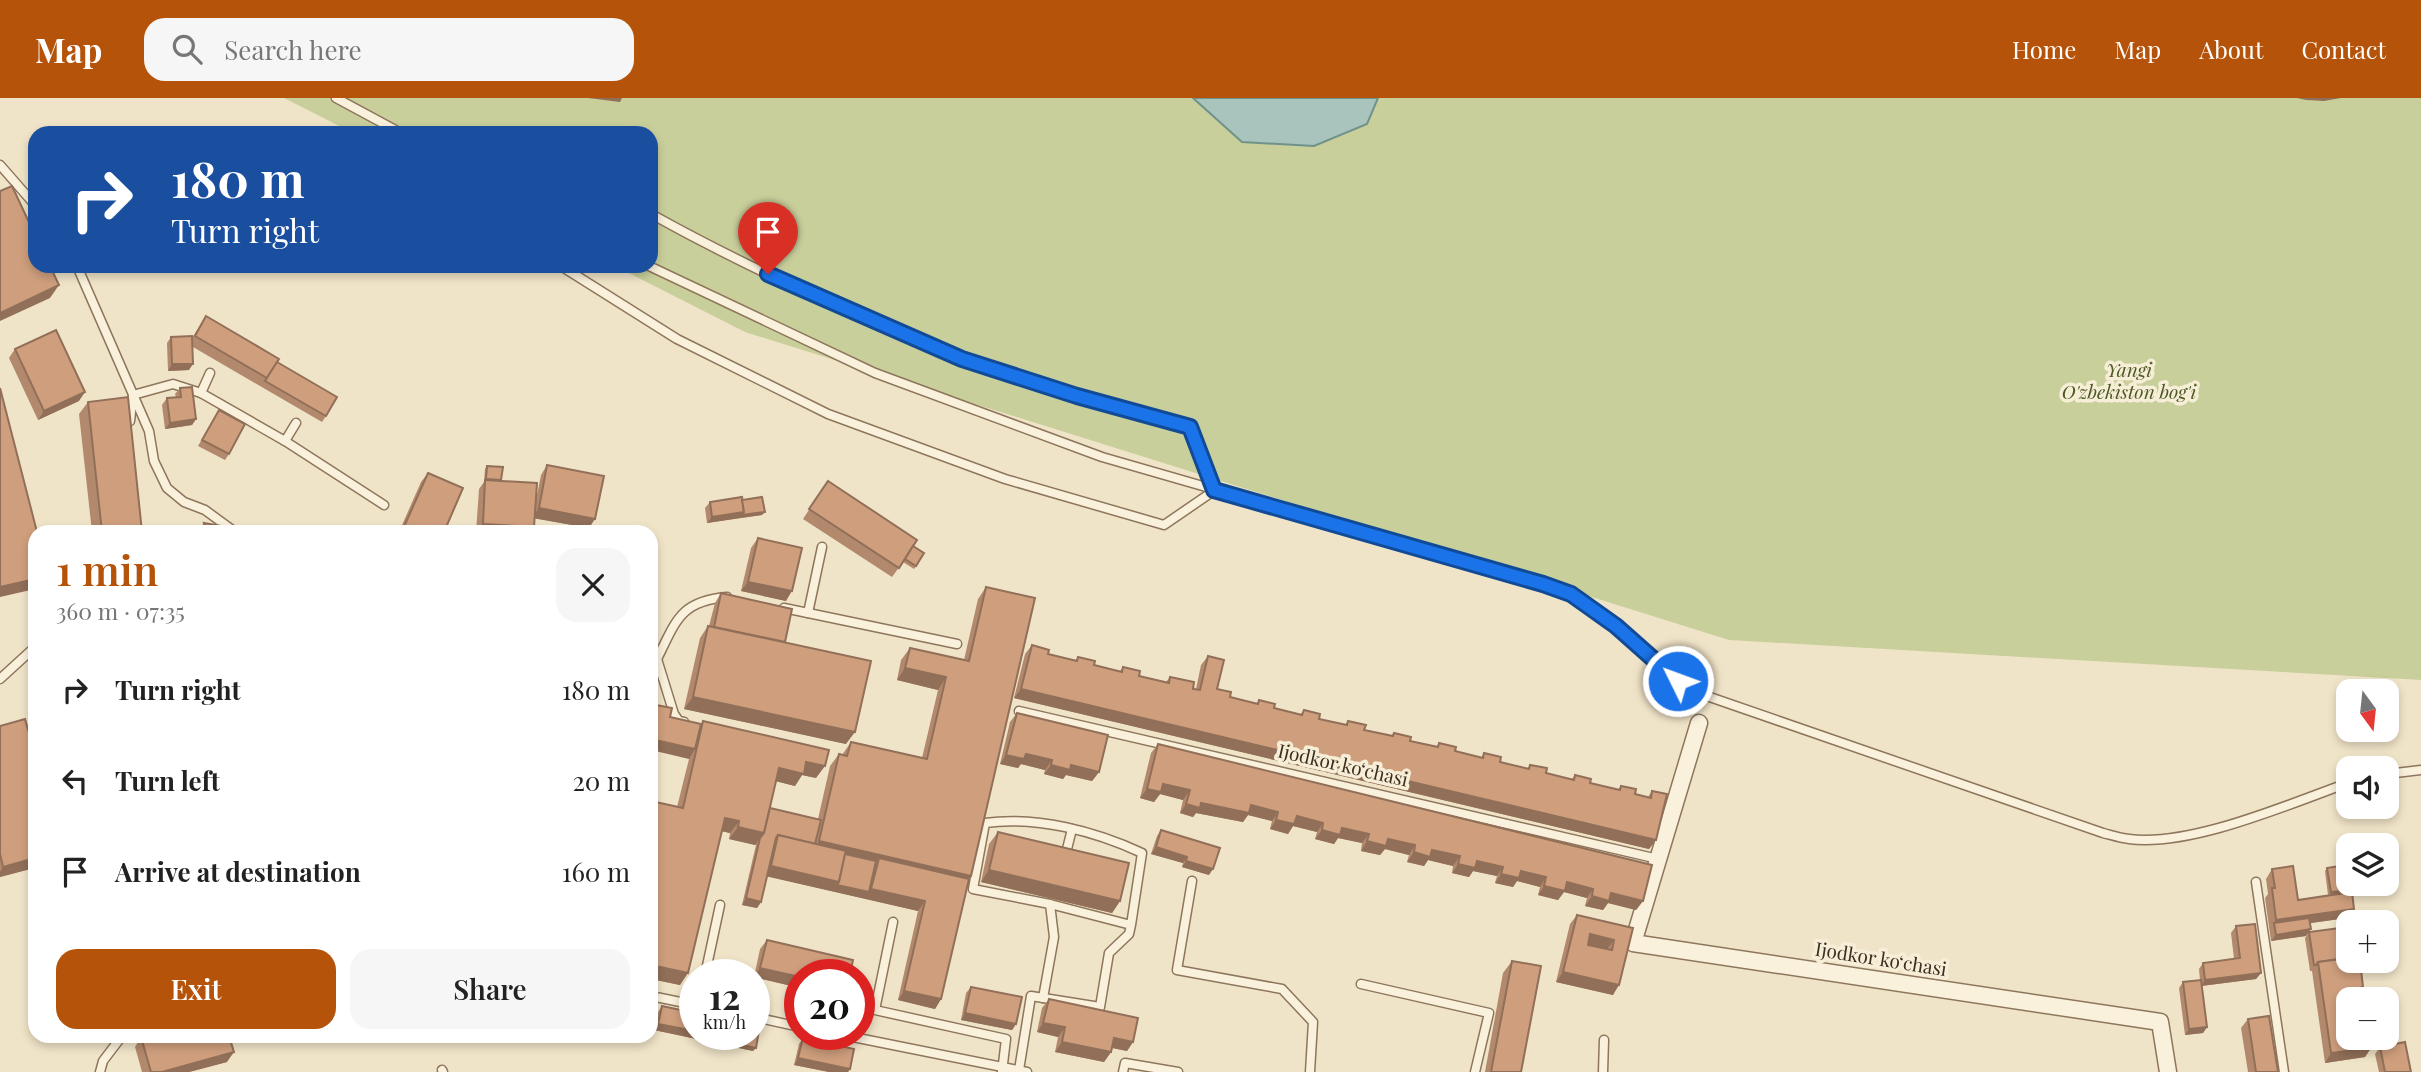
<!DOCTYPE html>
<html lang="en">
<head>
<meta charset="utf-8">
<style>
  body { margin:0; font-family:"Playfair Display",serif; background:#f6f6f6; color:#222; height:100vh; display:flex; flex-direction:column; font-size:26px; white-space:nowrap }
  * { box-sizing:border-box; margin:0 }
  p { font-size:23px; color:#767676 }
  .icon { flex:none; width:38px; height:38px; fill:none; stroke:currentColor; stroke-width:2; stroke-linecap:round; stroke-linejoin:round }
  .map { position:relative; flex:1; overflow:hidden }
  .sheet { position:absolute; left:28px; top:427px; width:630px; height:518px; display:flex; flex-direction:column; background:#fff; border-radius:21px; box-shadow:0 4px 10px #0003 }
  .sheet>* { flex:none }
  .top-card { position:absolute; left:28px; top:28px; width:630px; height:147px; border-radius:21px; box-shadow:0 4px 10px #0003; background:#1a4fa0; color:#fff; overflow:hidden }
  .needle { width:46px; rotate:165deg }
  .buttons { position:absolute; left:2336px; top:581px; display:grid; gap:14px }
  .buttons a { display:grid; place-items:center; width:63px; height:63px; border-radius:14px; background:#fff; box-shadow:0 4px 10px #0003; font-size:35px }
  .speed { position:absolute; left:679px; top:861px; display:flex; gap:14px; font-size:35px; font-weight:700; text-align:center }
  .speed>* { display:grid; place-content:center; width:91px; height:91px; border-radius:50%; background:#fff; box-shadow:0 4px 10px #0003; line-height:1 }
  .speed small { font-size:18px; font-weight:400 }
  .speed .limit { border:10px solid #d22; background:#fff; color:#111 }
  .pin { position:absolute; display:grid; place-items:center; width:60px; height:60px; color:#fff; margin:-72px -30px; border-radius:50% 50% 50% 0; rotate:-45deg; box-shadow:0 0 7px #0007 }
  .pin .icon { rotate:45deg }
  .me { position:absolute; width:77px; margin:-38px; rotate:312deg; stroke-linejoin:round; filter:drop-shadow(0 0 5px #0008) }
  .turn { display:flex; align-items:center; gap:24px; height:147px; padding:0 28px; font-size:32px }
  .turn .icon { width:91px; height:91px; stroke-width:2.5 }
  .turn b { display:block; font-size:49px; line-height:60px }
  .round { display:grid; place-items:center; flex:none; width:74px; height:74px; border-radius:21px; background:#f6f6f6 }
  .head { display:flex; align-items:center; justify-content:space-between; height:119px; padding:0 28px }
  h1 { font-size:42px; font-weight:600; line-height:52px; color:#b45309 }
  .button { display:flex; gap:14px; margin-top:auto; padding:14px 28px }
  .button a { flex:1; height:80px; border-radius:21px; background:#b45309; color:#fff; font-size:28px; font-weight:600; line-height:80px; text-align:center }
  .button a+a { background:#f6f6f6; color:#222 }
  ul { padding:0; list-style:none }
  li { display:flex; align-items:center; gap:21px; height:91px; padding:0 28px }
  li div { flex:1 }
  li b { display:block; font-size:26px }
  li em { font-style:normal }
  header { display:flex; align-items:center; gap:42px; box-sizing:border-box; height:98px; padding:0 35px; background:#b45309; color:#fff }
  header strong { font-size:33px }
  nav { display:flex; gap:38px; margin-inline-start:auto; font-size:24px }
  .search { width:490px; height:63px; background:#f6f6f6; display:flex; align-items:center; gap:18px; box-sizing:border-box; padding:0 24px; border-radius:21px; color:#767676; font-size:26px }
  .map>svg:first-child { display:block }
  .green { fill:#c9cf9b }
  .water { fill:#a9c4bc; stroke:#6f938a; stroke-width:2 }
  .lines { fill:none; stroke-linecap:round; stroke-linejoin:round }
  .service-casing { stroke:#8d765c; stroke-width:11 }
  .minor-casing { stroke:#8d765c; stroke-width:19 }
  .service { stroke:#faf1dc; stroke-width:8 }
  .minor { stroke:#faf1dc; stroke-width:16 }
  .wall { fill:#b2896c }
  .shaded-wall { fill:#916f58 }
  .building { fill:#cf9f7d; stroke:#916f58; stroke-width:2; fill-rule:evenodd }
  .route-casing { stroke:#114b97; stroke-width:18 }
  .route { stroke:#1a73e8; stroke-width:12 }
  .labels { text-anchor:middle; stroke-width:7; stroke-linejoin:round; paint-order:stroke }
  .park-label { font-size:19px; font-style:italic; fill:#4d5a26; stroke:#f7eed8 }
  .street-label { font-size:19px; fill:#3d2e20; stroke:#f7eed8 }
</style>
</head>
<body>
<header>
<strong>Map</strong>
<div class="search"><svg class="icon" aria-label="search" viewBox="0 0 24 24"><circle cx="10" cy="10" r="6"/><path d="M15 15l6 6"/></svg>Search here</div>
<nav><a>Home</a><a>Map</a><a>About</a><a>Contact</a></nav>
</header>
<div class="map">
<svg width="2421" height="974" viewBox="0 0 2421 974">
  <rect width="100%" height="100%" fill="#f0e4c8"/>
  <polygon class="green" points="284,0 2421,0 2421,582 1729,542 745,234 615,168 651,168 651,35 353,35"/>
  <polygon class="water" points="1193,0 1378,0 1367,26 1314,48 1242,44"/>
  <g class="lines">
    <defs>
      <g id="service">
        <polyline points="336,0 401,35"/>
        <polyline points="0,67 35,107"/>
        <polyline points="77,168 149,333 154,363 167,390 184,404 205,412 235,434"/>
        <path d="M561,168L677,241L828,316L1005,381L1164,427L1215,392L1190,329C1114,308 1035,289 960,260C855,218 750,171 651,116"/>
        <path d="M649,168L875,275L1102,359L1543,486C1552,489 1564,492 1573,498C1620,526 1654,569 1701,596L2103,735C2111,737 2120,740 2129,741C2191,749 2289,706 2348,685"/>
        <polyline points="201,295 210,275"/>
        <polyline points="130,323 133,297 173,286 201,295 285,343 384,407"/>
        <polyline points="285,343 296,325"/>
        <polyline points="230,432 251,434"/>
        <polyline points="784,510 957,546"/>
        <polyline points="808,515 822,449"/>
        <polyline points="651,558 657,561 674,616 679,623 684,624"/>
        <path d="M657,561C676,523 680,503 727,499"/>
        <polyline points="0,581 35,549"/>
        <polyline points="1019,613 1658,761"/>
        <polyline points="2387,676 2421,672"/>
        <polyline points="1067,751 1072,731"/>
        <polyline points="1192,783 1177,872 1282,891 1313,924 1310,974"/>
        <polyline points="2256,784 2284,974"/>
        <polyline points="893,824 875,912 1006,941 1002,974"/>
        <polyline points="705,877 720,807"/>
        <polyline points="1361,886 1489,915 1475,974"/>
        <polyline points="651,898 695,907"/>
        <polyline points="1043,900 1054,839 1050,806"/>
        <polyline points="754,919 800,929"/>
        <polyline points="838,936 1027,974"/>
        <polyline points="442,972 443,974"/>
        <path d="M1019,972L1031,898L1100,909L1109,855L1129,836L1131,827L1142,755C1095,733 1037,718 985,725L973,791L1050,806L1131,827"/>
        <polyline points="100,974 103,963 122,938"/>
        <polyline points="1123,974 1125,965 1178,974"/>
        <polyline points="1603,974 1604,942"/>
      </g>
      <polyline id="minor" points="1699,625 1633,845 2160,924 2168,974"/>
    </defs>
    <use href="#service" class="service-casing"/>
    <use href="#minor" class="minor-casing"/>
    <use href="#service" class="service"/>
    <use href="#minor" class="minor"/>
  </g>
  <g class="wall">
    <polygon points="206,218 277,264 326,318 322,324 193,249 189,272 168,273 167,245 171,239 192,240"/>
    <polygon points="15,251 79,303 38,322 9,260"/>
    <polygon points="180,290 196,321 192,327 165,331 162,307 167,300 176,299 175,296"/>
    <polygon points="88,304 142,434 92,434 79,316"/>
    <polygon points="219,312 229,356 225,362 198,348"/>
    <polygon points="547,367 589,430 535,420 534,429 531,434 476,434 479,391 484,384 485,371 487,368 501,382 536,402 541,377"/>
    <polygon points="428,375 444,434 399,434 421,384"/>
    <polygon points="828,383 913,448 916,468 914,471 903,464 892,479 803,421"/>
    <polygon points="742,402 762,417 707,425 705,410 710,404"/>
    <polygon points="204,425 228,434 201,434 199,431"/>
    <polygon points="758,440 786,503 741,493 751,450"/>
    <polygon points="986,489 971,778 969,781 941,901 935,911 898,902 918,813 767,778 761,804 757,810 742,807 756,747 729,741 730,735 721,733 680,887 651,881 651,703 677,709 689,661 670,619 701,626 703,623 816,680 802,677 795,688 776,683 770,710 818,721 830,668 839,656 842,657 851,644 922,660 938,592 897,582 901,562 910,550 964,562 978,501"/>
    <polygon points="721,495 785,544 846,646 684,611 700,540 708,528 709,528 715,505"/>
    <polygon points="1032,547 1048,556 1075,563 1078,559 1094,567 1120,573 1123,569 1139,578 1166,584 1170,579 1196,591 1201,567 1208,558 1217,591 1230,599 1256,606 1259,602 1274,610 1301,616 1304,612 1319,621 1345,627 1348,623 1364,632 1391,638 1394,635 1410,643 1437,649 1439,645 1455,653 1481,660 1484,655 1500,664 1528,670 1530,667 1546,675 1572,681 1575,677 1590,685 1618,692 1621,688 1635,696 1648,699 1652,693 1656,742 1649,751 1014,600 1025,556"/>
    <polygon points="1017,615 1099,674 1092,683 1066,677 1063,681 1044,676 1045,672 1021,666 1018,670 1000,666 1010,624"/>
    <polygon points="0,628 35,656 35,772 34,770 0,779"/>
    <polygon points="1158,646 1643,803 1636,812 1608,805 1603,812 1585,808 1587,800 1564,794 1558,802 1538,797 1540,789 1517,783 1513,789 1495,785 1497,778 1473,773 1469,779 1452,775 1453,768 1428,762 1424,768 1407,764 1409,757 1385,751 1380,757 1361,753 1362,745 1338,740 1334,746 1315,741 1317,734 1293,728 1288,736 1270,731 1272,723 1248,717 1243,724 1196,715 1193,719 1180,715 1183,702 1160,696 1154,704 1140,700 1151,655"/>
    <polygon points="1161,732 1209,777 1182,769 1183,765 1151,756 1157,738"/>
    <polygon points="998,734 1120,803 1112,815 981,784 989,746"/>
    <polygon points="2327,770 2341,796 2354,811 2347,820 2310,825 2306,838 2271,843 2265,800 2268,796 2266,781 2272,771 2298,802 2328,797 2325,773"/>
    <polygon points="1577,817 1633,830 1613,897 1556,884 1570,826"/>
    <polygon points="2236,828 2261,875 2256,881 2201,888 2207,929 2203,935 2185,937 2179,890 2183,884 2200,882 2199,871 2203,865 2234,861 2231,835"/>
    <polygon points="2309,834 2348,863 2363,889 2360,894 2348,901 2371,950 2365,959 2325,965 2312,873 2310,873 2305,840"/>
    <polygon points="767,842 800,877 800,890 754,879 760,851"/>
    <polygon points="1512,863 1521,974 1485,974 1503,875"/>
    <polygon points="971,889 1016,926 1012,932 961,922 966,895"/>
    <polygon points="1049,901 1133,944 1127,953 1112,950 1111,954 1104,964 1055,954 1058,939 1037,934 1042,910"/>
    <polygon points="662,908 753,953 654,932 658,914"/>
    <polygon points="2248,921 2278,974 2248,974 2241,930"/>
    <polygon points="141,939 227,964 189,974 142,974 135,949"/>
    <polygon points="803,940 850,971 848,974 829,974 794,967 799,946"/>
    <polygon points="2380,949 2411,974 2379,974 2375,956"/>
  </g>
  <g class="shaded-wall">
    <polygon points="588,0 622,0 620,4"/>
    <polygon points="2297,0 2341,0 2324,3 2306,2"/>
    <polygon points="59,187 50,200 0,223 0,215"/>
    <polygon points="172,266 193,266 189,272 168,273"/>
    <polygon points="85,294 79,303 38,322 44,313"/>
    <polygon points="196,321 192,327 165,331 170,325"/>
    <polygon points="539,410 595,421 589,430 532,420"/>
    <polygon points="744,414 740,420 707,425 712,419"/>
    <polygon points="765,414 762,417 740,420 742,417"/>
    <polygon points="483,426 534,429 531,434 477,434"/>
    <polygon points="35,481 35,491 0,499 0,489"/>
    <polygon points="748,484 792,493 786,503 741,493"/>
    <polygon points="905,570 946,579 938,592 897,582"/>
    <polygon points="1021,591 1656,742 1649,751 1014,600"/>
    <polygon points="693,599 855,634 846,646 684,611"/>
    <polygon points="651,641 695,651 689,661 651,652"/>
    <polygon points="1026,656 1052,662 1045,672 1021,666 1018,670 1000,666 1006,657"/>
    <polygon points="806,664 825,668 816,680 802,677 795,688 771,682 779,670"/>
    <polygon points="1051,667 1071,667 1099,674 1092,683 1066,677 1063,681 1044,676"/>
    <polygon points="1163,686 1190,692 1183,702 1160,696 1154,704 1140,700 1147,691"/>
    <polygon points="1201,705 1251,707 1278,714 1272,723 1248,717 1243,724 1196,715 1193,719 1180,715 1186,706"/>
    <polygon points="1297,718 1323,725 1317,734 1293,728 1288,736 1270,731 1276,722"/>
    <polygon points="725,720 739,723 730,735 716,732"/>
    <polygon points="738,729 764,735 755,747 729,741"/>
    <polygon points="1342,730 1369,736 1362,745 1338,740 1334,746 1315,741 1322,732"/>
    <polygon points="1388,741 1415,747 1409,757 1385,751 1380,757 1361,753 1367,743"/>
    <polygon points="819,743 971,778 962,790 879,760 872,769 815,749"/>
    <polygon points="1156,749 1187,759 1183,765 1151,756"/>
    <polygon points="1432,752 1460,758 1453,768 1428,762 1424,768 1407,764 1414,754"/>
    <polygon points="35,760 34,770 0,779 0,774 3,769"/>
    <polygon points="1186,763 1213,771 1209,777 1182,769"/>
    <polygon points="1477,763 1503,769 1497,778 1473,773 1469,779 1452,775 1458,766"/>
    <polygon points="771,768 839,784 869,794 871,791 925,803 918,813 765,778"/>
    <polygon points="989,772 1120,803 1112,815 981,784"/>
    <polygon points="1521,773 1546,779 1540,789 1517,783 1513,789 1495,785 1501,776"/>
    <polygon points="1567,784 1593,791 1587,800 1564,794 1558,802 1538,797 1544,788"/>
    <polygon points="2343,793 2341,796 2329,798 2331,794"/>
    <polygon points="1611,795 1643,803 1636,812 1608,805 1603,812 1585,808 1592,798"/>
    <polygon points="746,800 761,804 757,810 742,807"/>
    <polygon points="2354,811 2347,820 2275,830 2274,825 2276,822"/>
    <polygon points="2311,831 2306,838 2271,843 2276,837"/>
    <polygon points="1590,836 1614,842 1607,851 1584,846"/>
    <polygon points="651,867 688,875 680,887 651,881"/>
    <polygon points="760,870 800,879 800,890 754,879"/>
    <polygon points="1563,874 1619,887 1613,897 1556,884"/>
    <polygon points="2261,875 2256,881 2201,888 2205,882"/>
    <polygon points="904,893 941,901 935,911 898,902"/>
    <polygon points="965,915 1016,926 1012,932 961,922"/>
    <polygon points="1043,925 1065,929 1058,939 1037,934"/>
    <polygon points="658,926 695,933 695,936 708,936 740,943 756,950 753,953 654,932"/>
    <polygon points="2207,929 2203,935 2185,937 2189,931"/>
    <polygon points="1114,940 1133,944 1127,953 1108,949"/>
    <polygon points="1062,944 1111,954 1104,964 1055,954"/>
    <polygon points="2371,950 2365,959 2325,965 2331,955"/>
    <polygon points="234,954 227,964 189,974 162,974"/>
    <polygon points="798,960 850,971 848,974 829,974 794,967"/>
  </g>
  <g class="building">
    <polygon points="12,88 35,137 35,168 50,168 59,187 0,215 0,93"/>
    <polygon points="206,218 279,261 267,280 195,238"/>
    <polygon points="56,232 85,294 44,313 15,251"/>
    <polygon points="192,238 193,266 172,266 171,239"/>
    <polygon points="277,264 337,299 326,318 265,283"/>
    <polygon points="192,289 196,321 170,325 167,300 181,299 180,290"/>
    <polygon points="0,290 37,434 35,434 35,481 0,489"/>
    <polygon points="128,299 142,434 102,434 88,304"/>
    <polygon points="219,312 245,326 229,356 202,342"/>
    <polygon points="547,367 604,378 595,421 539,410"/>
    <polygon points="487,368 503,369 501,382 486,381"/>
    <polygon points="428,375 463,390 444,434 411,434 403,431"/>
    <polygon points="485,382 537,385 534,429 483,426"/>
    <polygon points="828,383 917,442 899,470 809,411"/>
    <polygon points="742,399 744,414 712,419 710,404"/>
    <polygon points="762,399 765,414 742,417 744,414 742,402"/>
    <polygon points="204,425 226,429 228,434 208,434"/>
    <polygon points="758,440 802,450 792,493 748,484"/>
    <polygon points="913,448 924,455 916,468 905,461"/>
    <polygon points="986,489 1035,500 971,778 819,743 839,656 847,658 851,644 927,661 946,579 905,570 910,550 969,563"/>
    <polygon points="721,495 792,511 785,544 714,529"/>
    <polygon points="708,528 871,563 855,634 693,599"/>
    <polygon points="1032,547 1049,552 1048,556 1077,563 1078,559 1095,563 1094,567 1122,574 1123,569 1140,573 1139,578 1169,585 1170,579 1194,584 1193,591 1200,592 1208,558 1224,562 1217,591 1231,594 1230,599 1258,606 1259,602 1275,606 1274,610 1302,617 1304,612 1320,616 1319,621 1347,627 1348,623 1366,627 1364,632 1393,638 1394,635 1411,639 1410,643 1438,649 1439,645 1456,649 1455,653 1483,660 1484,655 1501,659 1500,664 1529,671 1530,667 1547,670 1546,675 1574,682 1575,677 1591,681 1590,685 1620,692 1621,688 1636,691 1635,696 1651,700 1652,693 1667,696 1656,742 1021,591"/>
    <polygon points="651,606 672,610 670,619 701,626 695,651 651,641"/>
    <polygon points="1017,615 1108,637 1099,674 1071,667 1070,672 1051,667 1052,662 1026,656 1024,661 1006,657"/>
    <polygon points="25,621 35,656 35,760 3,769 0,756 0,628"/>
    <polygon points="703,623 829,652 825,668 806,664 804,676 779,670 764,735 738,729 739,723 725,720 688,875 651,867 651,703 683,710"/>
    <polygon points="1158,646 1652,767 1643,803 1611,795 1609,803 1592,798 1593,791 1567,784 1565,793 1544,788 1546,779 1521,773 1519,780 1501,776 1503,769 1477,763 1475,770 1458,766 1460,758 1432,752 1430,759 1414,754 1415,747 1388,741 1386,748 1367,743 1369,736 1342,730 1340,737 1322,732 1323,725 1297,718 1294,726 1276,722 1278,714 1251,707 1249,715 1201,705 1200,710 1186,706 1190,692 1163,686 1161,694 1147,691"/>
    <polygon points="770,710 821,722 815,746 778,737 776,740 761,804 746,800 760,740 764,735"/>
    <polygon points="1161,732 1220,750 1213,771 1186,763 1187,759 1156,749"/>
    <polygon points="998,734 1129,765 1120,803 989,772"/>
    <polygon points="778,737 846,753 839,784 771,768"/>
    <polygon points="845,756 876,763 869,794 837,787 839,784"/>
    <polygon points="879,760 969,781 941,901 904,893 925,803 871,791"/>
    <polygon points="2293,768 2298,802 2352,794 2354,811 2276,822 2272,790 2275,790 2272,771"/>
    <polygon points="2340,768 2343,793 2331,794 2327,770"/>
    <path d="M1577,817L1633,830L1619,887L1563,874ZM1590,836L1614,842L1612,852L1588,847Z"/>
    <polygon points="2309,820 2311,831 2276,837 2274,825"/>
    <polygon points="2255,826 2261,875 2205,882 2203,865 2240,860 2236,828"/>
    <polygon points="2348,829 2348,860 2318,864 2316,867 2314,867 2309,834"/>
    <polygon points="767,842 853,862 850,877 800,877 800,879 760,870"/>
    <polygon points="2348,860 2348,863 2360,863 2363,889 2359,890 2361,901 2348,901 2348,940 2370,940 2371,950 2331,955 2318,864"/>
    <polygon points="1512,863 1541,868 1521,974 1491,974"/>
    <polygon points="2201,882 2207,929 2189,931 2183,884"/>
    <polygon points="971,889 1022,899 1016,926 965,915"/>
    <polygon points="1049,901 1138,920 1133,944 1114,940 1111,954 1062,944 1065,929 1043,925"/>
    <polygon points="662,908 695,915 695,933 658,926"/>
    <polygon points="2269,918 2278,974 2256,974 2248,921"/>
    <polygon points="754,931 759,932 756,950 738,946 740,943 742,936 754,936"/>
    <polygon points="708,936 742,936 740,943"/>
    <polygon points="147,938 229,938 234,954 162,974 151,974 141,939"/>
    <polygon points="803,940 854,951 850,971 798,960"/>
    <polygon points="2405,944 2411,974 2385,974 2380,949"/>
  </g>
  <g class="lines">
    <defs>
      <polyline id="route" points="768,176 962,261 1077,298 1190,329 1214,392 1543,486 1571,496 1616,528 1678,583"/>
    </defs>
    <use href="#route" class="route-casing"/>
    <use href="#route" class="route"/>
  </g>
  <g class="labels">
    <g class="park-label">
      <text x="2129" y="279">Yangi<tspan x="2129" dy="22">O'zbekiston bog'i</tspan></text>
    </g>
    <g class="street-label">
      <text transform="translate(1343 667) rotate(13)" y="7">Ijodkor koʻchasi</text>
      <text transform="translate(1881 861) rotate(9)" y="7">Ijodkor koʻchasi</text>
    </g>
  </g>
</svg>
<div class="buttons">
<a><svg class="needle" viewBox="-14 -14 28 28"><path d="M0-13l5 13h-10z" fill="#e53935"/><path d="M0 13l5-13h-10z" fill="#767676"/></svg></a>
<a><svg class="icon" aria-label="sound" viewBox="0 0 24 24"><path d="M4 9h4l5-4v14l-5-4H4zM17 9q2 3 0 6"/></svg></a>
<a><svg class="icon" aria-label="layers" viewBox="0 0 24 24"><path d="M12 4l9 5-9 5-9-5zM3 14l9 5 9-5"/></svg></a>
<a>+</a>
<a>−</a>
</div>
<div class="speed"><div>12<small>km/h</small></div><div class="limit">20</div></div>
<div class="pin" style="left:768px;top:176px;background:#d93025"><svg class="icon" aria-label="arrive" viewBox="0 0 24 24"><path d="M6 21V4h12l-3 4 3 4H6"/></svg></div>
<svg class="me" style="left:1678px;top:583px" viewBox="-20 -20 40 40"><circle r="17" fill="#1a73e8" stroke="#fff" stroke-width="3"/><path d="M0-11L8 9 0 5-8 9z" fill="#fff"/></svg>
<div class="top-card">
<div class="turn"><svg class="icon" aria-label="right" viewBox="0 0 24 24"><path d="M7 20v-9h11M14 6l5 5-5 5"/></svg><div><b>180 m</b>Turn right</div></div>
</div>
<section class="sheet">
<div class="head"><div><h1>1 min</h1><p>360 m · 07:35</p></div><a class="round"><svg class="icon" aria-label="close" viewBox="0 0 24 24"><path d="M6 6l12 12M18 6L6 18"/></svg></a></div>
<ul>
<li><svg class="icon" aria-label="right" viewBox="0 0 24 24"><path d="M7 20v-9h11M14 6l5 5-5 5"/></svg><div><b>Turn right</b></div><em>180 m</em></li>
<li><svg class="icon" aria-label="left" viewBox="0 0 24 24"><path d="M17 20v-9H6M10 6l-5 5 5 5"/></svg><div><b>Turn left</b></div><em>20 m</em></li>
<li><svg class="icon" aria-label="arrive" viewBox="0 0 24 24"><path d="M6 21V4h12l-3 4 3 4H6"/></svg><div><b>Arrive at destination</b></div><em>160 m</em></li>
</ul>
<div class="button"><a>Exit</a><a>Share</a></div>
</section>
</div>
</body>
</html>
